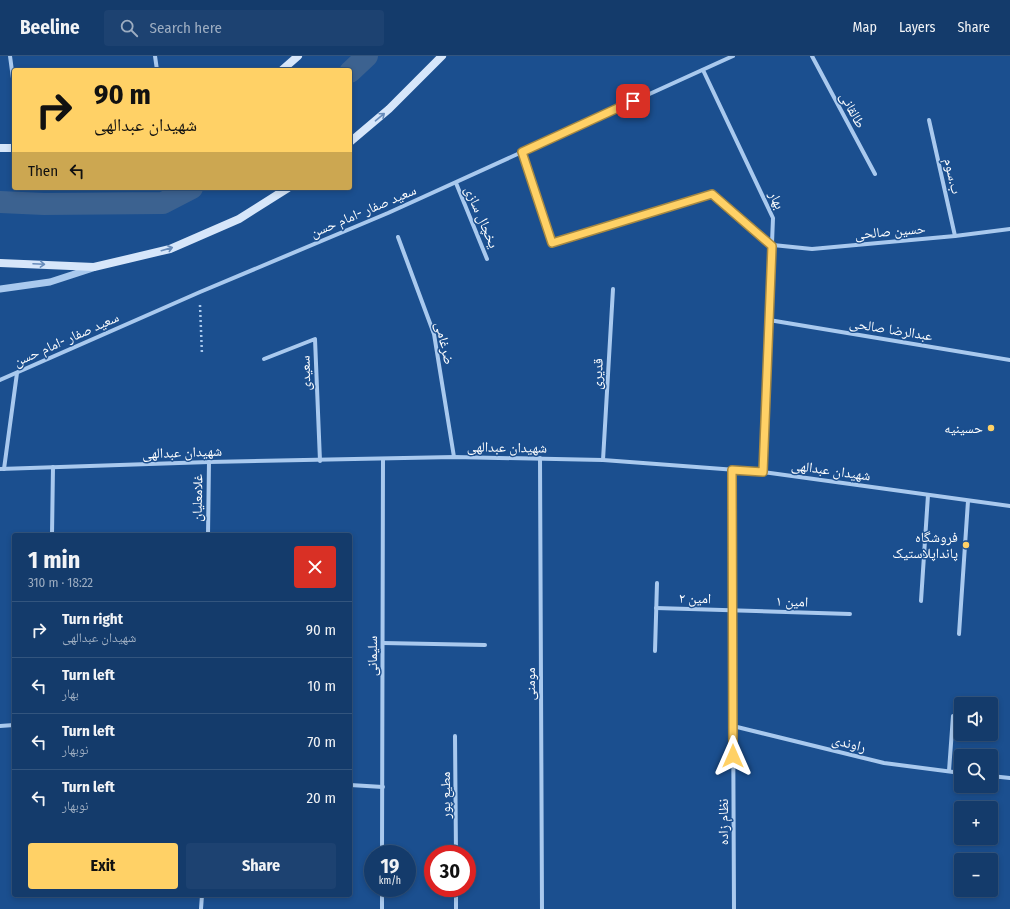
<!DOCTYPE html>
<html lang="en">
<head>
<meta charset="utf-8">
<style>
  body { margin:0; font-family:"Fira Sans Condensed","Noto Naskh Arabic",sans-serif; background:#1d4271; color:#f1f3f6; height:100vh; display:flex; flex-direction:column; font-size:15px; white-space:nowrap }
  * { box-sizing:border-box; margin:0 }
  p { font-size:13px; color:#9dadc1 }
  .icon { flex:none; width:22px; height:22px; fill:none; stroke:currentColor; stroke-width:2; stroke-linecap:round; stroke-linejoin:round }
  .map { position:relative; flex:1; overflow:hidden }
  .side { position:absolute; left:12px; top:477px; width:340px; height:364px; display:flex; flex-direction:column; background:#143b6b; border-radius:4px; box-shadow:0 2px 6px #0003,0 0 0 1px #33557e }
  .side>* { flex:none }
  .guide { position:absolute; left:12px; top:12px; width:340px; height:122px; border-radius:4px; box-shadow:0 2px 6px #0003,0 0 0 1px #33557e; background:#ffd166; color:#111; overflow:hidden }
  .tools { position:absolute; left:954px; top:641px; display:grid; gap:8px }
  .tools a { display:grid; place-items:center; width:44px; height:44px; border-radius:4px; background:#143b6b; box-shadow:0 2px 6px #0003,0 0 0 1px #33557e; font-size:20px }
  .speed { position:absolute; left:364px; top:789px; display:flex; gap:8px; font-size:20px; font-weight:700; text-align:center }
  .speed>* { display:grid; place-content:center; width:52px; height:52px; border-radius:50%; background:#143b6b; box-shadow:0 2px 6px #0003,0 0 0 1px #33557e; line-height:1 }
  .speed small { font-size:10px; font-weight:400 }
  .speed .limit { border:6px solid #d22; background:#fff; color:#111 }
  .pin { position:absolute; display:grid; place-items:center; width:34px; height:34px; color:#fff; margin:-17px; border-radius:8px; box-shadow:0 2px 6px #0006 }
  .me { position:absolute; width:44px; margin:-22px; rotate:0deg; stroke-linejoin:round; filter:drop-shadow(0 0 3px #0008) }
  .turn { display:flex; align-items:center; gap:14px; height:84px; padding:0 16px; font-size:18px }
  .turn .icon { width:52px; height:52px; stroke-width:2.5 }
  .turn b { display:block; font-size:28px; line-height:34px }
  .then { display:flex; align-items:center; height:38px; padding:0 16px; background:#0003; gap:8px; font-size:15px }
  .round { display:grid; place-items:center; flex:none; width:42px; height:42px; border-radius:4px; background:#1d4271 }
  .overview { display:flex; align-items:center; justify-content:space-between; height:68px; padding:0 16px }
  h1 { font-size:24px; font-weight:700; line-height:30px }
  .primary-button { display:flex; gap:8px; margin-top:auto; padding:8px 16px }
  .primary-button a { flex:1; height:46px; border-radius:4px; background:#ffd166; color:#111; font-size:16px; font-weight:700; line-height:46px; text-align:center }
  .primary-button a+a { background:#1d4271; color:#f1f3f6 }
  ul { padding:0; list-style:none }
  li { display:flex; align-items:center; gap:12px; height:56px; padding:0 16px; border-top:1px solid #33557e }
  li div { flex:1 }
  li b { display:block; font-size:15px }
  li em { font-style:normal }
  header { display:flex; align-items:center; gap:24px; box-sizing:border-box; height:56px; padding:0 20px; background:#143b6b; border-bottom:1px solid #33557e }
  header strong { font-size:19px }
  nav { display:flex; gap:22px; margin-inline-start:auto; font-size:14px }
  .search { width:280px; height:36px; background:#1d4271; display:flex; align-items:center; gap:10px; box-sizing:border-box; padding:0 14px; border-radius:4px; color:#9dadc1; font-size:15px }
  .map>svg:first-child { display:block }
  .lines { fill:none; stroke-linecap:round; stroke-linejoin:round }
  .canal { stroke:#3c6290; stroke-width:22 }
  .path { stroke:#a9c9ee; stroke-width:2.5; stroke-dasharray:2 3; stroke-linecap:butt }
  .minor { stroke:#a9c9ee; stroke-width:4 }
  .tertiary { stroke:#a9c9ee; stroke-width:7 }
  .secondary { stroke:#d6e6fa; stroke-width:8 }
  .oneway { stroke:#668bba }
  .route-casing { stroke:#a68842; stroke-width:10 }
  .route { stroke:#ffd166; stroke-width:7 }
  .poi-dot { fill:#ffd166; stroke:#1b4f8f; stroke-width:1.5 }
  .labels { text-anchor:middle; stroke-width:3; stroke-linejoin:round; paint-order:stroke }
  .street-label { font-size:14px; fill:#fff; stroke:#1b4f8f }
  .poi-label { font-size:14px; fill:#fff; stroke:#1b4f8f; text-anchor:end }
</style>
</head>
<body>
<header>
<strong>Beeline</strong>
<div class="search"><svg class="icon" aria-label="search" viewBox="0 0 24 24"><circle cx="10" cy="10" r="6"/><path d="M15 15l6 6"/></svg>Search here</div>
<nav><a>Map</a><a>Layers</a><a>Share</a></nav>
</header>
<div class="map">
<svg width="1010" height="853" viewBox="0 0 1010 853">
  <rect width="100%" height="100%" fill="#1b4f8f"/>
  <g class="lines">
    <g class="canal">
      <polyline points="350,16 367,0"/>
      <polyline points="0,146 44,148 163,147 192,132"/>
    </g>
    <polyline class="path" points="200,249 202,299"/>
    <g class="minor">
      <polyline points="10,0 14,30"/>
      <polyline points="155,0 157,14"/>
      <polyline points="812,0 875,118"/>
      <polyline points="703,14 773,162 763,416"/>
      <polyline points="929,64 955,180"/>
      <polyline points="522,96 552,187 712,138 773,189 812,193 955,180 1010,173"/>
      <polyline points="456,127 487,203"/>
      <polyline points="398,181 434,278 454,401"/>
      <polyline points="769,264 1010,304"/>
      <polyline points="264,303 315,283 320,405"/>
      <polyline points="0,324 200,236 388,157 733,0"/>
      <polyline points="540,402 542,853"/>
      <polyline points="603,404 613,233"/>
      <polyline points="0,413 209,406 454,401 603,404 763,416 1010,450"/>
      <polyline points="4,413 17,317"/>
      <polyline points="732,414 734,853"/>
      <polyline points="52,479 53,411"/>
      <polyline points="208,479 209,406"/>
      <polyline points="921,545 928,439"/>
      <polyline points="656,552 850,558"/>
      <polyline points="959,578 968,445"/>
      <polyline points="383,587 485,589"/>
      <polyline points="655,595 657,527"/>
      <polyline points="0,670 14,669"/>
      <polyline points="733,670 884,707 961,717"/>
      <polyline points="455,680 456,798"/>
      <polyline points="949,715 953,660"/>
      <polyline points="991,720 1010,722"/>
      <polyline points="350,729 383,731"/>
      <polyline points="382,798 383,403"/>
      <polyline points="456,832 456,853"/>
      <polyline points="201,853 202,839"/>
      <polyline points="382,853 382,832"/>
    </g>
    <polyline class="tertiary" points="0,233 50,226 93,212"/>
    <g class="secondary">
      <polyline points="282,14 298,0"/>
      <polyline points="350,86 389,53 442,0"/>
      <polyline points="0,92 14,92"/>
      <polyline points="0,207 94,211 170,193 239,163 288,132"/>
    </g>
  </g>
  <defs><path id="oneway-shaft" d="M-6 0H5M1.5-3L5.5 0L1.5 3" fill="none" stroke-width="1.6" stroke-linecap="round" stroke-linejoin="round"/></defs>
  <g class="oneway">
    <use href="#oneway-shaft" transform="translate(380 61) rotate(-40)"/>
    <use href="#oneway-shaft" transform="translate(167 193) rotate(-16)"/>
    <use href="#oneway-shaft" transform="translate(39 208) rotate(3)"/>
  </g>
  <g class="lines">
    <defs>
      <polyline id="route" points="633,45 522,96 552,187 712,138 772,190 763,416 732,414 733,700"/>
    </defs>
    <use href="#route" class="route-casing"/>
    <use href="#route" class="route"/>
  </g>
  <g class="poi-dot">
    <circle cx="991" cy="372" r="4"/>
    <circle cx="966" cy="489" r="4"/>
  </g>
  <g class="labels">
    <g class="street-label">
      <text transform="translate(853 54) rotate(62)" y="5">طالقانی</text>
      <text transform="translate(953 120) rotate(77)" y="5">ب.سوم</text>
      <text transform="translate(777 144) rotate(65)" y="5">بهار</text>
      <text transform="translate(363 155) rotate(-23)" y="5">سعید صفار -امام حسن</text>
      <text transform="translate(482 161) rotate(67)" y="5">یخچال سازی</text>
      <text transform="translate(890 175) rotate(-5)" y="5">حسین صالحی</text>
      <text transform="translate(891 273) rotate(9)" y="5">عبدالرضا صالحی</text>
      <text transform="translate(66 283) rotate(-24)" y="5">سعید صفار -امام حسن</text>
      <text transform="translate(445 287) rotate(77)" y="5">ضرغامی</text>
      <text transform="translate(305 317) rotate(-92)" y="5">سعیدی</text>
      <text transform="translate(597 318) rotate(-87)" y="5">قدیری</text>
      <text transform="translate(507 391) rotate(1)" y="5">شهیدان عبدالهی</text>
      <text transform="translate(182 396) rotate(-2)" y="5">شهیدان عبدالهی</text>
      <text transform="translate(831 414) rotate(8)" y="5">شهیدان عبدالهی</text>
      <text transform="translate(197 442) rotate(-89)" y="5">غلامعلیان</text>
      <text transform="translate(695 542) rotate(1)" y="5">امین ۲</text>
      <text transform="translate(792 545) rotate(2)" y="5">امین ۱</text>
      <text transform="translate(372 600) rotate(-90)" y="5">سلیمانی</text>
      <text transform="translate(530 628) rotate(-90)" y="5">مومنی</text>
      <text transform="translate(849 687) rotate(14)" y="5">راوندی</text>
      <text transform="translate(445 739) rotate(-90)" y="5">مطیع پور</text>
      <text transform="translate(723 766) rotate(-90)" y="5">نظام زاده</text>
    </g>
    <g class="poi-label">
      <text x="983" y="377">حسینیه</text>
      <text x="958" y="486">فروشگاه<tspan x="958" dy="16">پانداپلاستیک</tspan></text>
    </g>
  </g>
</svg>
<div class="tools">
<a><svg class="icon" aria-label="sound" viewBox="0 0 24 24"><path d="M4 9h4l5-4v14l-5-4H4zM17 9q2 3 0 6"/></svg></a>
<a><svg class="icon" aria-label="search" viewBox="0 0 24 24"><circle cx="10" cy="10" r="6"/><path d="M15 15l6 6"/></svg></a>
<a>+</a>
<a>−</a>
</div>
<div class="speed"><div>19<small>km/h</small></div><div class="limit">30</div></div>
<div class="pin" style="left:633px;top:45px;background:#d93025"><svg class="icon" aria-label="arrive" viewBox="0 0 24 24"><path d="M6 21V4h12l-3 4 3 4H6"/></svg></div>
<svg class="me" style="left:733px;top:700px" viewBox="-20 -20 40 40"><path d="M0-17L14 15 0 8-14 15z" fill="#ffd166" stroke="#fff" stroke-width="4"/></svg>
<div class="guide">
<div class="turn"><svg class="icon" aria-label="right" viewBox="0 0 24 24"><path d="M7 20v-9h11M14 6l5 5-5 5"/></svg><div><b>90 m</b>شهیدان عبدالهی</div></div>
<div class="then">Then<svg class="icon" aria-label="left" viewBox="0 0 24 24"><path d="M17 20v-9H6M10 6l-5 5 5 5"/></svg></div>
</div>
<section class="side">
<div class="overview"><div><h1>1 min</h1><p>310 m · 18:22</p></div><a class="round" style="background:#d93025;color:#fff"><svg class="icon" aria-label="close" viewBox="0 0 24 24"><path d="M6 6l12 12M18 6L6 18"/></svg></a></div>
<ul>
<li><svg class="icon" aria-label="right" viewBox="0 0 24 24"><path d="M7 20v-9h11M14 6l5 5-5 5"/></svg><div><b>Turn right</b><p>شهیدان عبدالهی</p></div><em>90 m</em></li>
<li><svg class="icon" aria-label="left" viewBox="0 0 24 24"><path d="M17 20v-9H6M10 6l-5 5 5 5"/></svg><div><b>Turn left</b><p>بهار</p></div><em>10 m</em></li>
<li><svg class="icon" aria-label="left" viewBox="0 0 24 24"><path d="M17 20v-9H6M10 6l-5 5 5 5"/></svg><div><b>Turn left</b><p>نوبهار</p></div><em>70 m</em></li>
<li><svg class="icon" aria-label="left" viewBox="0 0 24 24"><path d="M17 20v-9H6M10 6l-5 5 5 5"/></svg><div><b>Turn left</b><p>نوبهار</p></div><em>20 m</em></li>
</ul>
<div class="primary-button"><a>Exit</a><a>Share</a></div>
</section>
</div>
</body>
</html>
